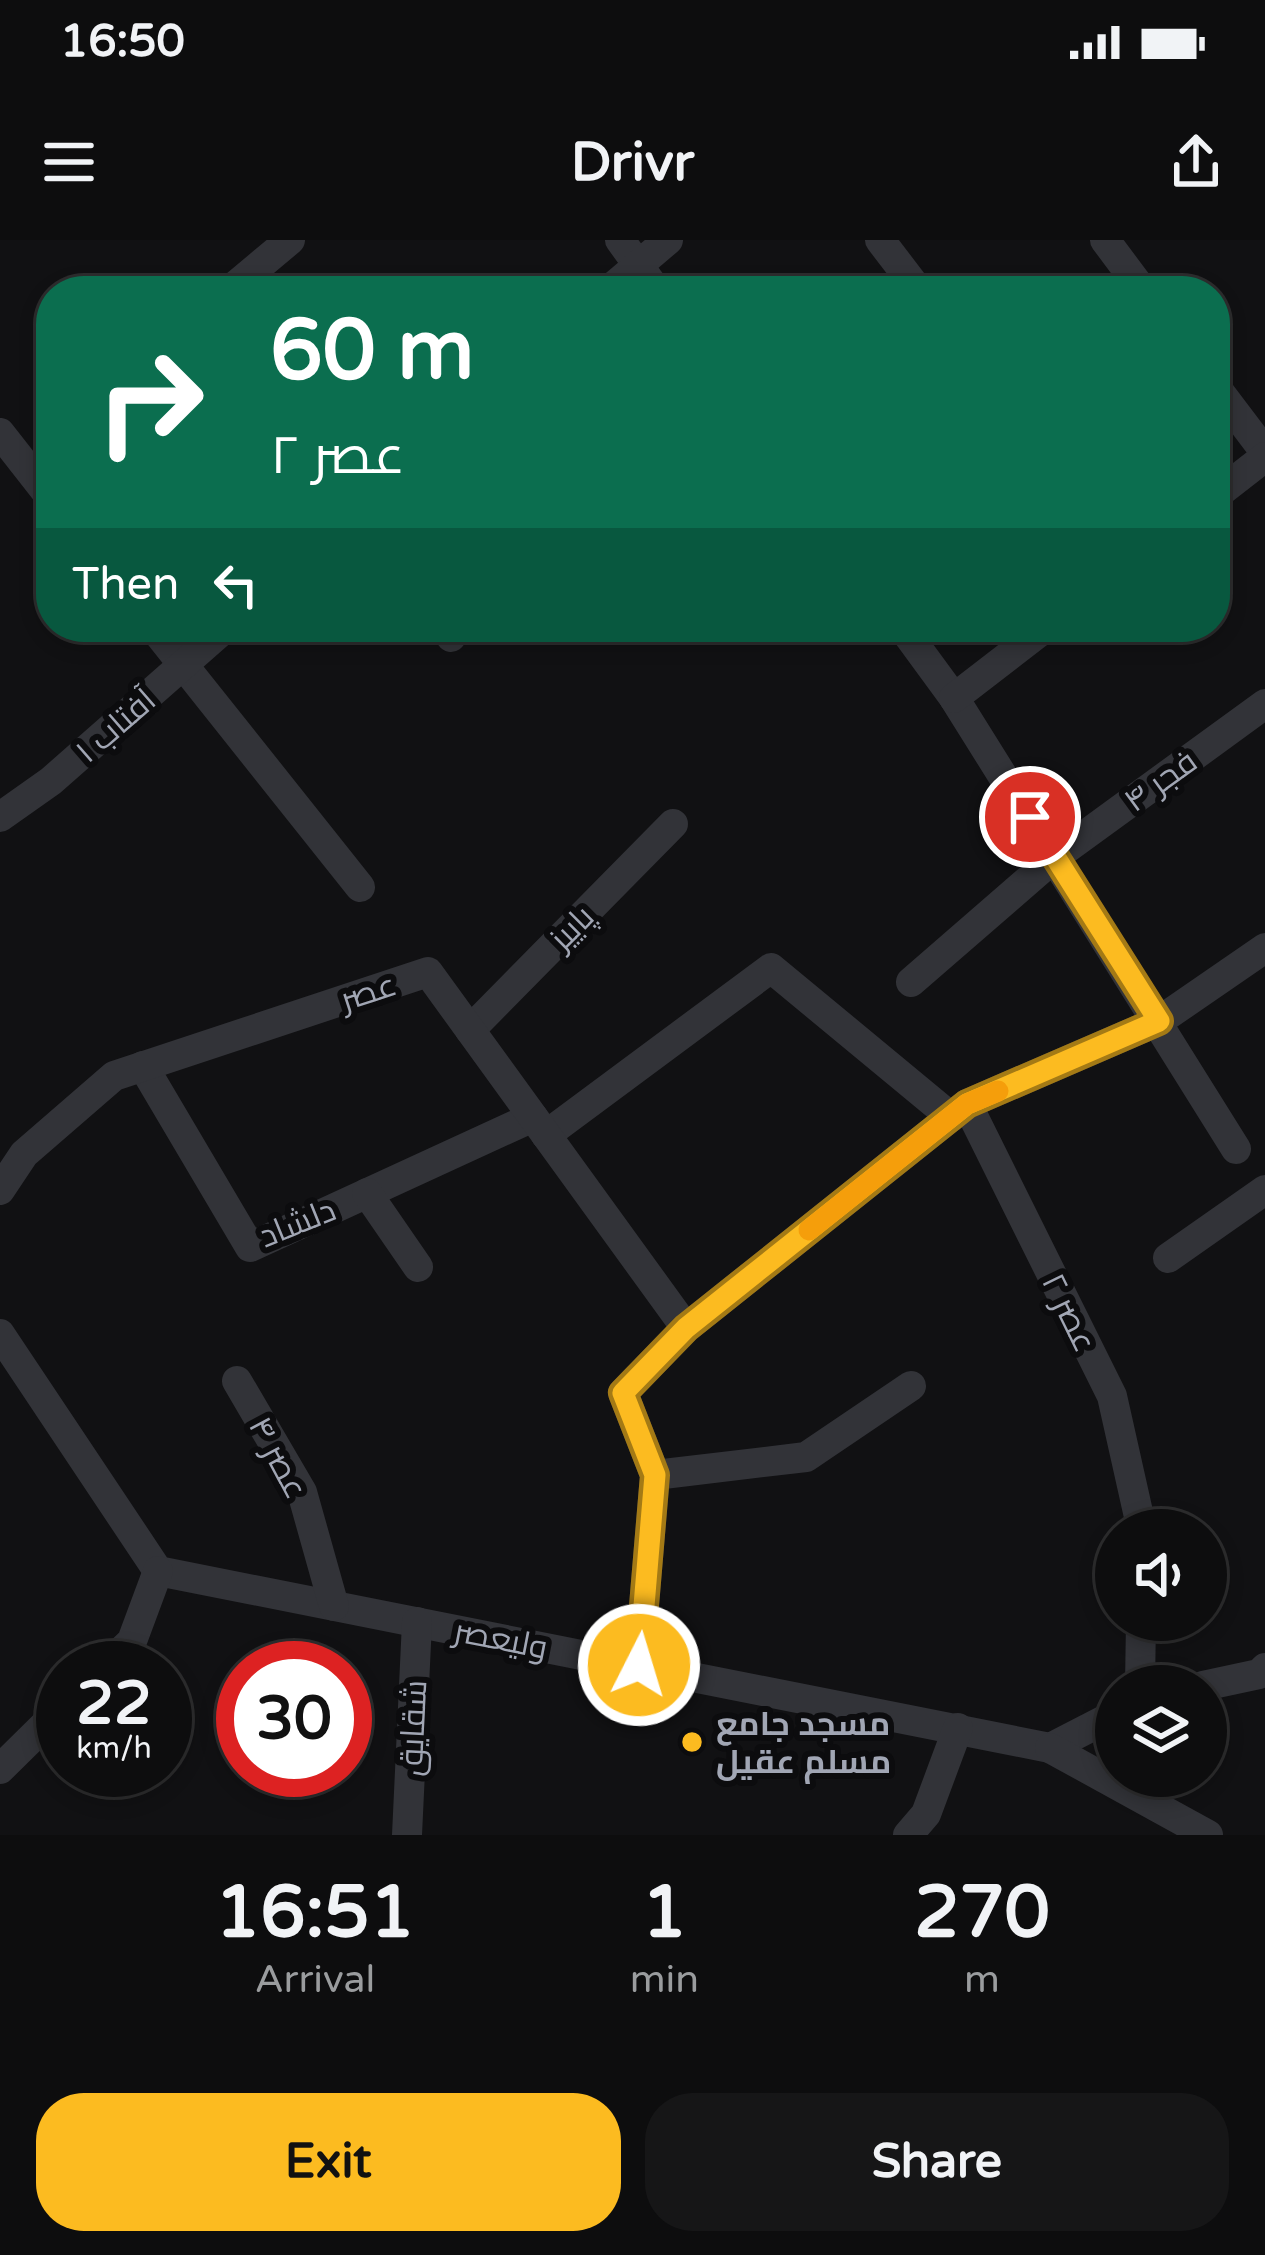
<!DOCTYPE html>
<html lang="en">
<head>
<meta charset="utf-8">
<style>
  body { margin:0; font-family:"Varela Round",Cairo,sans-serif; background:#161617; color:#f1f3f6; height:100vh; display:flex; flex-direction:column; font-size:45px; white-space:nowrap }
  * { box-sizing:border-box; margin:0 }
  p { font-size:39px; color:#9a9c9e }
  .icon { flex:none; width:66px; height:66px; fill:none; stroke:currentColor; stroke-width:2; stroke-linecap:round; stroke-linejoin:round }
  .map { position:relative; height:1595px; overflow:hidden }
  .panel { display:flex; flex-direction:column; background:#0d0d0e; flex:1 }
  .panel>* { flex:none }
  .top-card { position:absolute; left:36px; top:36px; width:1194px; height:366px; border-radius:48px; box-shadow:0 6px 18px #0003,0 0 0 3px #2d2d2e; background:#0b6e4f; color:#fff; overflow:hidden }
  .controls { position:absolute; left:1095px; top:1269px; display:grid; gap:24px }
  .controls a { display:grid; place-items:center; width:132px; height:132px; border-radius:50%; background:#0d0d0e; box-shadow:0 6px 18px #0003,0 0 0 3px #2d2d2e; font-size:60px }
  .speed { position:absolute; left:36px; top:1401px; display:flex; gap:24px; font-size:60px; font-weight:700; text-align:center }
  .speed>* { display:grid; place-content:center; width:156px; height:156px; border-radius:50%; background:#0d0d0e; box-shadow:0 6px 18px #0003,0 0 0 3px #2d2d2e; line-height:1 }
  .speed small { font-size:30px; font-weight:400 }
  .speed .limit { border:18px solid #d22; background:#fff; color:#111 }
  .pin { position:absolute; display:grid; place-items:center; width:102px; height:102px; color:#fff; margin:-51px; border:6px solid #fff; border-radius:50%; box-shadow:0 3px 12px #0007 }
  .me { position:absolute; width:132px; margin:-66px; rotate:5deg; stroke-linejoin:round; filter:drop-shadow(0 0 9px #0008) }
  .turn { display:flex; align-items:center; gap:42px; height:252px; padding:0 36px; font-size:54px }
  .turn .icon { width:156px; height:156px; stroke-width:2.5 }
  .turn b { display:block; font-size:84px; line-height:102px }
  .then { display:flex; align-items:center; height:114px; padding:0 36px; background:#0003; gap:24px; font-size:45px }
  .eta { display:flex; justify-content:space-evenly; align-items:center; height:204px; text-align:center }
  .eta b { font-size:72px; font-weight:800; line-height:84px }
  .primary-button { display:flex; gap:24px; margin-top:auto; padding:24px 36px }
  .primary-button a { flex:1; height:138px; border-radius:48px; background:#fcbb20; color:#111; font-size:48px; font-weight:800; line-height:138px; text-align:center }
  .primary-button a+a { background:#161617; color:#f1f3f6 }
  .status { display:flex; justify-content:space-between; align-items:center; height:84px; padding:0 60px; background:#0d0d0e; direction:ltr }
  .status svg { height:33px; fill:currentColor }
  header { display:flex; justify-content:space-between; align-items:center; height:156px; padding:0 36px; background:#0d0d0e; font-size:54px; font-weight:800 }
  .map>svg:first-child { display:block }
  .lines { fill:none; stroke-linecap:round; stroke-linejoin:round }
  .street { stroke:#323338; stroke-width:30 }
  .route-casing { stroke:#a47a15; stroke-width:30 }
  .route { stroke:#fcbb20; stroke-width:21 }
  .slow { stroke:#f59e0b; stroke-width:21 }
  .poi-dot { fill:#fcbb20; stroke:#0c0c0e; stroke-width:4.5 }
  .labels { text-anchor:middle; stroke-width:12; stroke-linejoin:round; paint-order:stroke }
  .street-label { font-size:33px; fill:#a1a6b4; stroke:#0c0c0e }
  .poi-label { font-size:33px; font-weight:bold; fill:#a1a6b4; stroke:#0c0c0e; text-anchor:start }
</style>
</head>
<body>
<div class="status"><b>16:50</b><svg viewBox="0 0 49 12"><path d="M0 12V9h3v3zM5 12V6h3v6zM10 12V3h3v9zM15 12V0h3v12zM26 1h20v11H26zM47 4h2v5h-2z"/></svg></div>
<header><svg class="icon" aria-label="menu" viewBox="0 0 24 24"><path d="M4 6h16M4 12h16M4 18h16"/></svg>Drivr<svg class="icon" aria-label="share" viewBox="0 0 24 24"><path d="M12 15V3M7 8l5-5 5 5M5 13v7h14v-7"/></svg></header>
<div class="map">
<svg width="1265" height="1595" viewBox="0 0 1265 1595">
  <rect width="100%" height="100%" fill="#111113"/>
  <g class="lines">
    <g class="street">
      <polyline points="620,0 657,51"/>
      <polyline points="880,0 919,51"/>
      <polyline points="1105,0 1143,51"/>
      <polyline points="229,51 290,0"/>
      <polyline points="608,51 668,0"/>
      <polyline points="1215,146 1265,212"/>
      <polyline points="0,193 51,258"/>
      <polyline points="1215,256 1265,217"/>
      <polyline points="153,387 360,647"/>
      <polyline points="444,387 451,397"/>
      <polyline points="902,387 954,458 1236,909"/>
      <polyline points="954,458 1046,387"/>
      <polyline points="0,577 51,541 226,387"/>
      <polyline points="911,742 1055,617 1265,464"/>
      <polyline points="470,790 673,584"/>
      <polyline points="143,826 250,1007 533,877"/>
      <polyline points="967,864 1112,1156 1142,1290"/>
      <polyline points="546,895 771,728 951,877"/>
      <polyline points="0,950 24,914 114,836 428,732 686,1088"/>
      <polyline points="367,953 418,1027"/>
      <polyline points="1168,1018 1265,950"/>
      <polyline points="0,1094 158,1331 1050,1508 1116,1474"/>
      <polyline points="237,1141 302,1252 334,1366"/>
      <polyline points="655,1235 806,1217 911,1146"/>
      <polyline points="639,1425 655,1235 623,1153 686,1088 967,864 1159,781 1265,708"/>
      <polyline points="104,1428 132,1401 158,1331"/>
      <polyline points="1140,1446 1141,1380"/>
      <polyline points="1203,1446 1259,1434 1265,1428"/>
      <polyline points="1050,1508 1208,1595"/>
      <polyline points="0,1529 63,1467"/>
      <polyline points="407,1595 417,1382"/>
      <polyline points="908,1595 926,1574 958,1488"/>
    </g>
  </g>
  <g class="lines">
    <defs>
      <polyline id="route" points="639,1425 655,1235 623,1153 686,1088 967,864 1159,781 1030,577"/>
    </defs>
    <use href="#route" class="route-casing"/>
    <use href="#route" class="route"/>
    <polyline class="slow" points="809,990 967,864 998,851"/>
  </g>
  <circle class="poi-dot" cx="692" cy="1502" r="12"/>
  <g class="labels">
    <g class="street-label">
      <text transform="translate(115 485) rotate(-41)" y="12">آفتاب ۱</text>
      <text transform="translate(1160 540) rotate(-36)" y="12">فجر ۴</text>
      <text transform="translate(571 687) rotate(-45)" y="12">پاییز</text>
      <text transform="translate(368 751) rotate(-18)" y="12">عصر</text>
      <text transform="translate(297 982) rotate(-22)" y="12">دلشاد</text>
      <text transform="translate(1070 1072) rotate(64)" y="12">عصر ۲</text>
      <text transform="translate(279 1217) rotate(62)" y="12">عصر ۴</text>
      <text transform="translate(501 1398) rotate(11)" y="12">ولیعصر</text>
      <text transform="translate(412 1488) rotate(-87)" y="12">شقایق</text>
    </g>
    <g class="poi-label">
      <text x="716" y="1495">مسجد جامع<tspan x="716" dy="38">مسلم عقیل</tspan></text>
    </g>
  </g>
</svg>
<div class="controls">
<a><svg class="icon" aria-label="sound" viewBox="0 0 24 24"><path d="M4 9h4l5-4v14l-5-4H4zM17 9q2 3 0 6"/></svg></a>
<a><svg class="icon" aria-label="layers" viewBox="0 0 24 24"><path d="M12 4l9 5-9 5-9-5zM3 14l9 5 9-5"/></svg></a>
</div>
<div class="speed"><div>22<small>km/h</small></div><div class="limit">30</div></div>
<div class="pin" style="left:1030px;top:577px;background:#d93025"><svg class="icon" aria-label="arrive" viewBox="0 0 24 24"><path d="M6 21V4h12l-3 4 3 4H6"/></svg></div>
<svg class="me" style="left:639px;top:1425px" viewBox="-20 -20 40 40"><circle r="17" fill="#fcbb20" stroke="#fff" stroke-width="3"/><path d="M0-11L8 9 0 5-8 9z" fill="#fff"/></svg>
<div class="top-card">
<div class="turn"><svg class="icon" aria-label="right" viewBox="0 0 24 24"><path d="M7 20v-9h11M14 6l5 5-5 5"/></svg><div><b>60 m</b>عصر ۲</div></div>
<div class="then">Then<svg class="icon" aria-label="left" viewBox="0 0 24 24"><path d="M17 20v-9H6M10 6l-5 5 5 5"/></svg></div>
</div>
</div>
<section class="panel">
<div class="eta">
<div><b>16:51</b><p>Arrival</p></div>
<div><b>1</b><p>min</p></div>
<div><b>270</b><p>m</p></div>
</div>
<div class="primary-button"><a>Exit</a><a>Share</a></div>
</section>
</body>
</html>
